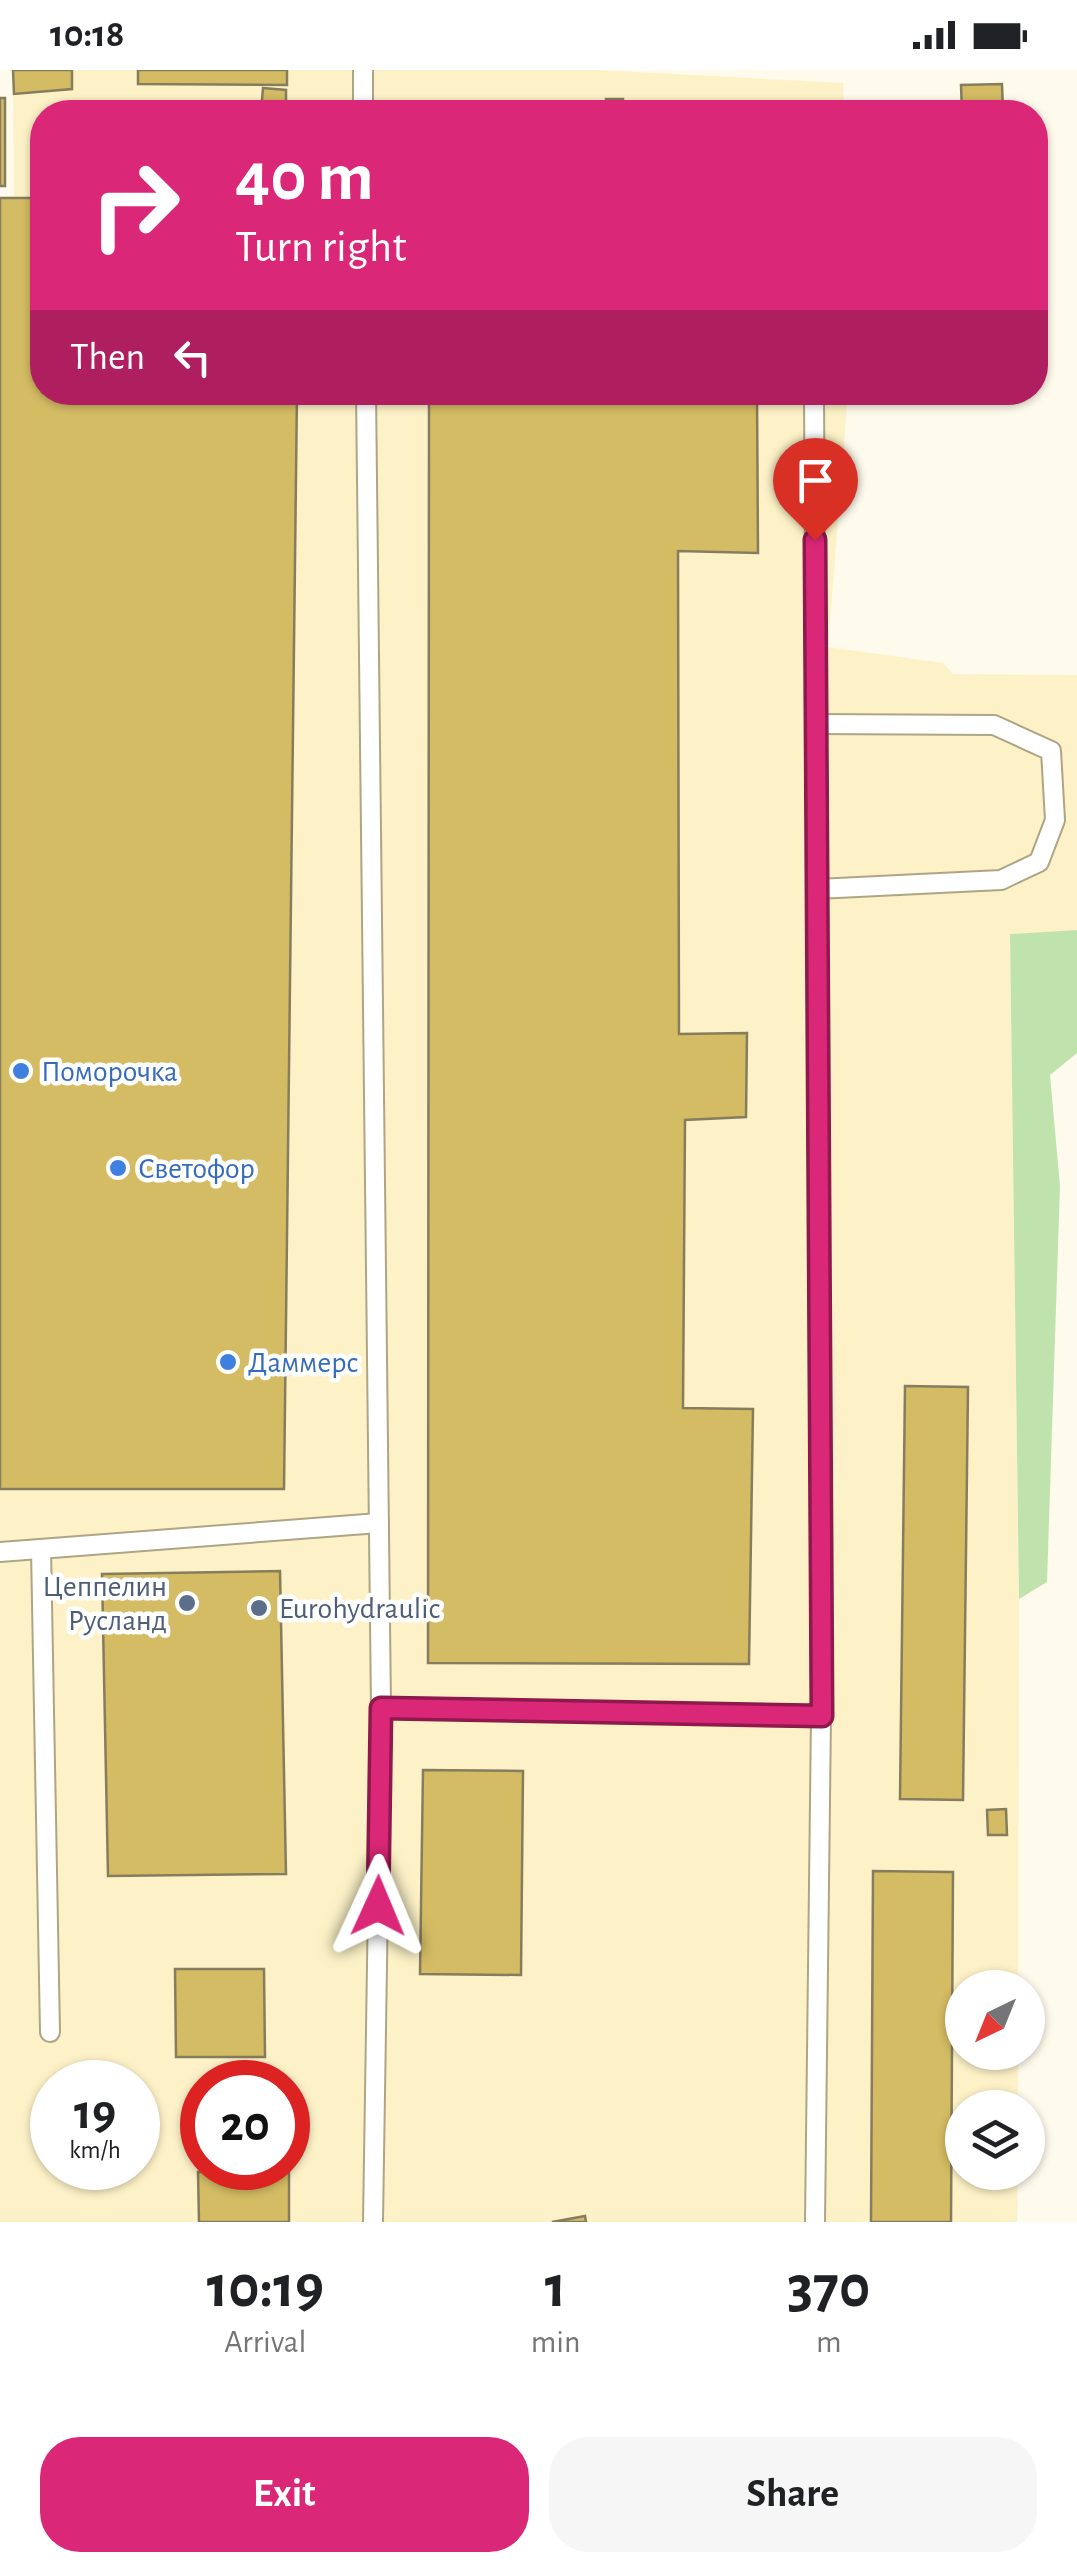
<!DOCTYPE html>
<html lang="en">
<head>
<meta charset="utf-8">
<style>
  body { margin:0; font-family:"Alegreya Sans",sans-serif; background:#f6f6f6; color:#202124; height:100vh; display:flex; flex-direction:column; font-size:38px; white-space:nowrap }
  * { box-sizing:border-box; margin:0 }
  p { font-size:32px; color:#757577 }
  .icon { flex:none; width:55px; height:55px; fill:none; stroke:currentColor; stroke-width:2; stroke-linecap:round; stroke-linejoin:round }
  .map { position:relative; height:2152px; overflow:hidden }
  .sheet { display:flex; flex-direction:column; background:#fff; flex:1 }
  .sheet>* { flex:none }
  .banner { position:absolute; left:30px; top:30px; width:1018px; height:305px; border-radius:40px; box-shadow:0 2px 8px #0004; background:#db2777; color:#fff; overflow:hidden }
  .needle { width:65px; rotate:223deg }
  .fabs { position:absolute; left:945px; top:1900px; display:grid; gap:20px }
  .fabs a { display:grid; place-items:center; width:100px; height:100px; border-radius:50%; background:#fff; box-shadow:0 2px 8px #0004; font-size:50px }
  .speed { position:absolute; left:30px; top:1990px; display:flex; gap:20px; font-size:50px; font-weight:700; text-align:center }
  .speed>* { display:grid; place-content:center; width:130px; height:130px; border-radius:50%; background:#fff; box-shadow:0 2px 8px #0004; line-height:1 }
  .speed small { font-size:25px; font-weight:400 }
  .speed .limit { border:15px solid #d22; background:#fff; color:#111 }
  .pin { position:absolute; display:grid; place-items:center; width:85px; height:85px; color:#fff; margin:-102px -42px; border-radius:50% 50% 50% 0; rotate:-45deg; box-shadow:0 0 10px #0007 }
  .pin .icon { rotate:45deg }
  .me { position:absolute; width:110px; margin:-55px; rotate:1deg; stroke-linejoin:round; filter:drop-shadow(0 0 8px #0008) }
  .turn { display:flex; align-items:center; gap:35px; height:210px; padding:0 40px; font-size:45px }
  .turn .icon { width:130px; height:130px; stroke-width:2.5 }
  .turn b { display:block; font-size:70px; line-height:85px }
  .then { display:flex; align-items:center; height:95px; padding:0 40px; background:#0003; gap:20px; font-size:38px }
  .eta { display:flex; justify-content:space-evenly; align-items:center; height:170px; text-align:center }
  .eta b { font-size:60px; font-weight:600; line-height:70px }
  .primary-button { display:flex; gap:20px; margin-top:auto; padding:20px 40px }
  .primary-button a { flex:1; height:115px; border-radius:40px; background:#db2777; color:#fff; font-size:40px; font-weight:600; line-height:115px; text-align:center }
  .primary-button a+a { background:#f6f6f6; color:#202124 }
  .status { display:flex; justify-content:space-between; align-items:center; height:70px; padding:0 50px; background:#fff; direction:ltr }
  .status svg { height:28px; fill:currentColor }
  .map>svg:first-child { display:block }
  .built { fill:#fdf2c7; fill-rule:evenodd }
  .green { fill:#c0e3ad }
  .building { fill:#d4bc64; stroke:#857d5d; stroke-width:2.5 }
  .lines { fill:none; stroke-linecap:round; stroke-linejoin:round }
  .lane-casing { stroke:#aea584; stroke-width:22 }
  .lane { stroke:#fff; stroke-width:18 }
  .route-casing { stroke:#8e194d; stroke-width:25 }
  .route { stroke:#db2777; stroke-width:18 }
  .shop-dot { fill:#3f7fe0; stroke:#fff; stroke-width:4 }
  .service-dot { fill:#5c6f8a; stroke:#fff; stroke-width:4 }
  .labels { text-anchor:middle; stroke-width:9; stroke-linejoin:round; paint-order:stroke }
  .shop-label { font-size:30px; fill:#366cbe; stroke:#fff; text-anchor:start }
  .service-label { font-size:30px; fill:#4e5e75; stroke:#fff; text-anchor:end }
</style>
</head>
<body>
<div class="status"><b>10:18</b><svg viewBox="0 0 49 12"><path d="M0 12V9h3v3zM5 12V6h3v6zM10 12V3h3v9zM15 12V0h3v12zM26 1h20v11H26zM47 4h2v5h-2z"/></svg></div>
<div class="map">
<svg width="1077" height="2152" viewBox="0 0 1077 2152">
  <rect width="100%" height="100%" fill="#fefaec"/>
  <path class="built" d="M7,0H598L843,13L844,42H42V322L848,323L828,577L943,593L953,604L1077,605V860L1010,865L1019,1529L1018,1917L962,1918V1982L1018,1983V2037L962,2038V2102L1018,2103L1017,2152H0V127L14,126L13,1ZM52,2012H138V2098H52ZM202,2012H288V2098H202Z"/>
  <polygon class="green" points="1077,860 1077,983 1050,1005 1060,1116 1047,1512 1019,1529 1010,864"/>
  <g class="building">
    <polygon points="13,0 72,0 72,19 14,24"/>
    <polygon points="138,0 287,0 287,15 138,14"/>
    <polygon points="1002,14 1003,42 962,42 961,15"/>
    <polygon points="263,18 286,20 286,42 261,42"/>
    <rect x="0" y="28" width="5" height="88"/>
    <rect x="606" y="29" width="17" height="13"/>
    <polygon points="0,128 42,128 42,322 297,322 284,1419 0,1419"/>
    <polygon points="429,322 757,322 758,483 678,481 679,964 747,963 746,1047 685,1050 683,1338 753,1339 749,1594 428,1593"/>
    <polygon points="905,1316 968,1317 963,1730 900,1729"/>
    <polygon points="280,1501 286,1804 108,1806 102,1504"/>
    <polygon points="423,1700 523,1701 521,1905 420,1904"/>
    <polygon points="1006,1739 1007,1765 988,1765 987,1740"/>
    <polygon points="873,1801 953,1802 951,2152 871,2152"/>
    <polygon points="175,1899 264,1899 265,1987 176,1987"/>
    <polygon points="289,2101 289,2152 199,2152 198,2102"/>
    <polygon points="585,2146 586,2152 552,2152"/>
  </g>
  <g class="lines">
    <defs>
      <g id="lane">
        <polyline points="363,0 363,42"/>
        <polyline points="366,322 381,1638 373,2152"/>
        <polyline points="814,322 821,1646 815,2152"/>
        <polyline points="816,654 994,655 1051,681 1055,750 1039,792 1001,810 817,819"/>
        <polyline points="41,1479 50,1962"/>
        <polyline points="0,1482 379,1453"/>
        <polyline points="381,1638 821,1646"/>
      </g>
    </defs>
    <use href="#lane" class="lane-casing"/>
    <use href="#lane" class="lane"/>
  </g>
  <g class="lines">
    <defs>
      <polyline id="route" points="378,1836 381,1638 822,1646 815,470"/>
    </defs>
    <use href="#route" class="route-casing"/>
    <use href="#route" class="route"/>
  </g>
  <g class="shop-dot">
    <circle cx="21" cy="1001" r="10"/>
    <circle cx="118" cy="1098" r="10"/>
    <circle cx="228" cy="1292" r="10"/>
  </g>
  <g class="service-dot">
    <circle cx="187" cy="1533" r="10"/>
    <circle cx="259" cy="1538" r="10"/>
  </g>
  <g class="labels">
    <g class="shop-label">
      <text x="41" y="1011">Поморочка</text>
      <text x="138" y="1108">Светофор</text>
      <text x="248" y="1302">Даммерс</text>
    </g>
    <g class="service-label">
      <text x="167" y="1526">Цеппелин<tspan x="167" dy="34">Русланд</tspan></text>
      <text x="279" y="1548" text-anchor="start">Eurohydraulic</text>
    </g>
  </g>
</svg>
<div class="fabs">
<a><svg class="needle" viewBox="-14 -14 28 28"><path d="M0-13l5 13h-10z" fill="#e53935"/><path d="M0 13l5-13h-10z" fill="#757577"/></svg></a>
<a><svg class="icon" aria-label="layers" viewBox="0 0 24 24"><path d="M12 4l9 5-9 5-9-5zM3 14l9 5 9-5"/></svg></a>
</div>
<div class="speed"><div>19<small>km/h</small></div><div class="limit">20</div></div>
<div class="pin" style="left:815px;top:470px;background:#d93025"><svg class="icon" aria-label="arrive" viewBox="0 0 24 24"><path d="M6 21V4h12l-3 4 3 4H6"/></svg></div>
<svg class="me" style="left:378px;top:1836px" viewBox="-20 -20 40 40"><path d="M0-17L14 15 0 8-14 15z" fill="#db2777" stroke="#fff" stroke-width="4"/></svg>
<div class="banner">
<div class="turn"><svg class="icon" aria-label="right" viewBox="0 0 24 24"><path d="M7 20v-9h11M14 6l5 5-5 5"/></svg><div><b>40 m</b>Turn right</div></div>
<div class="then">Then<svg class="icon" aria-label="left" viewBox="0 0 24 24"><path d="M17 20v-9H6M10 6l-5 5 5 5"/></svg></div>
</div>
</div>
<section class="sheet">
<div class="eta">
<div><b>10:19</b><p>Arrival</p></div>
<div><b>1</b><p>min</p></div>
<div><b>370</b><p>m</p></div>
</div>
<div class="primary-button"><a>Exit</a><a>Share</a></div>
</section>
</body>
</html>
